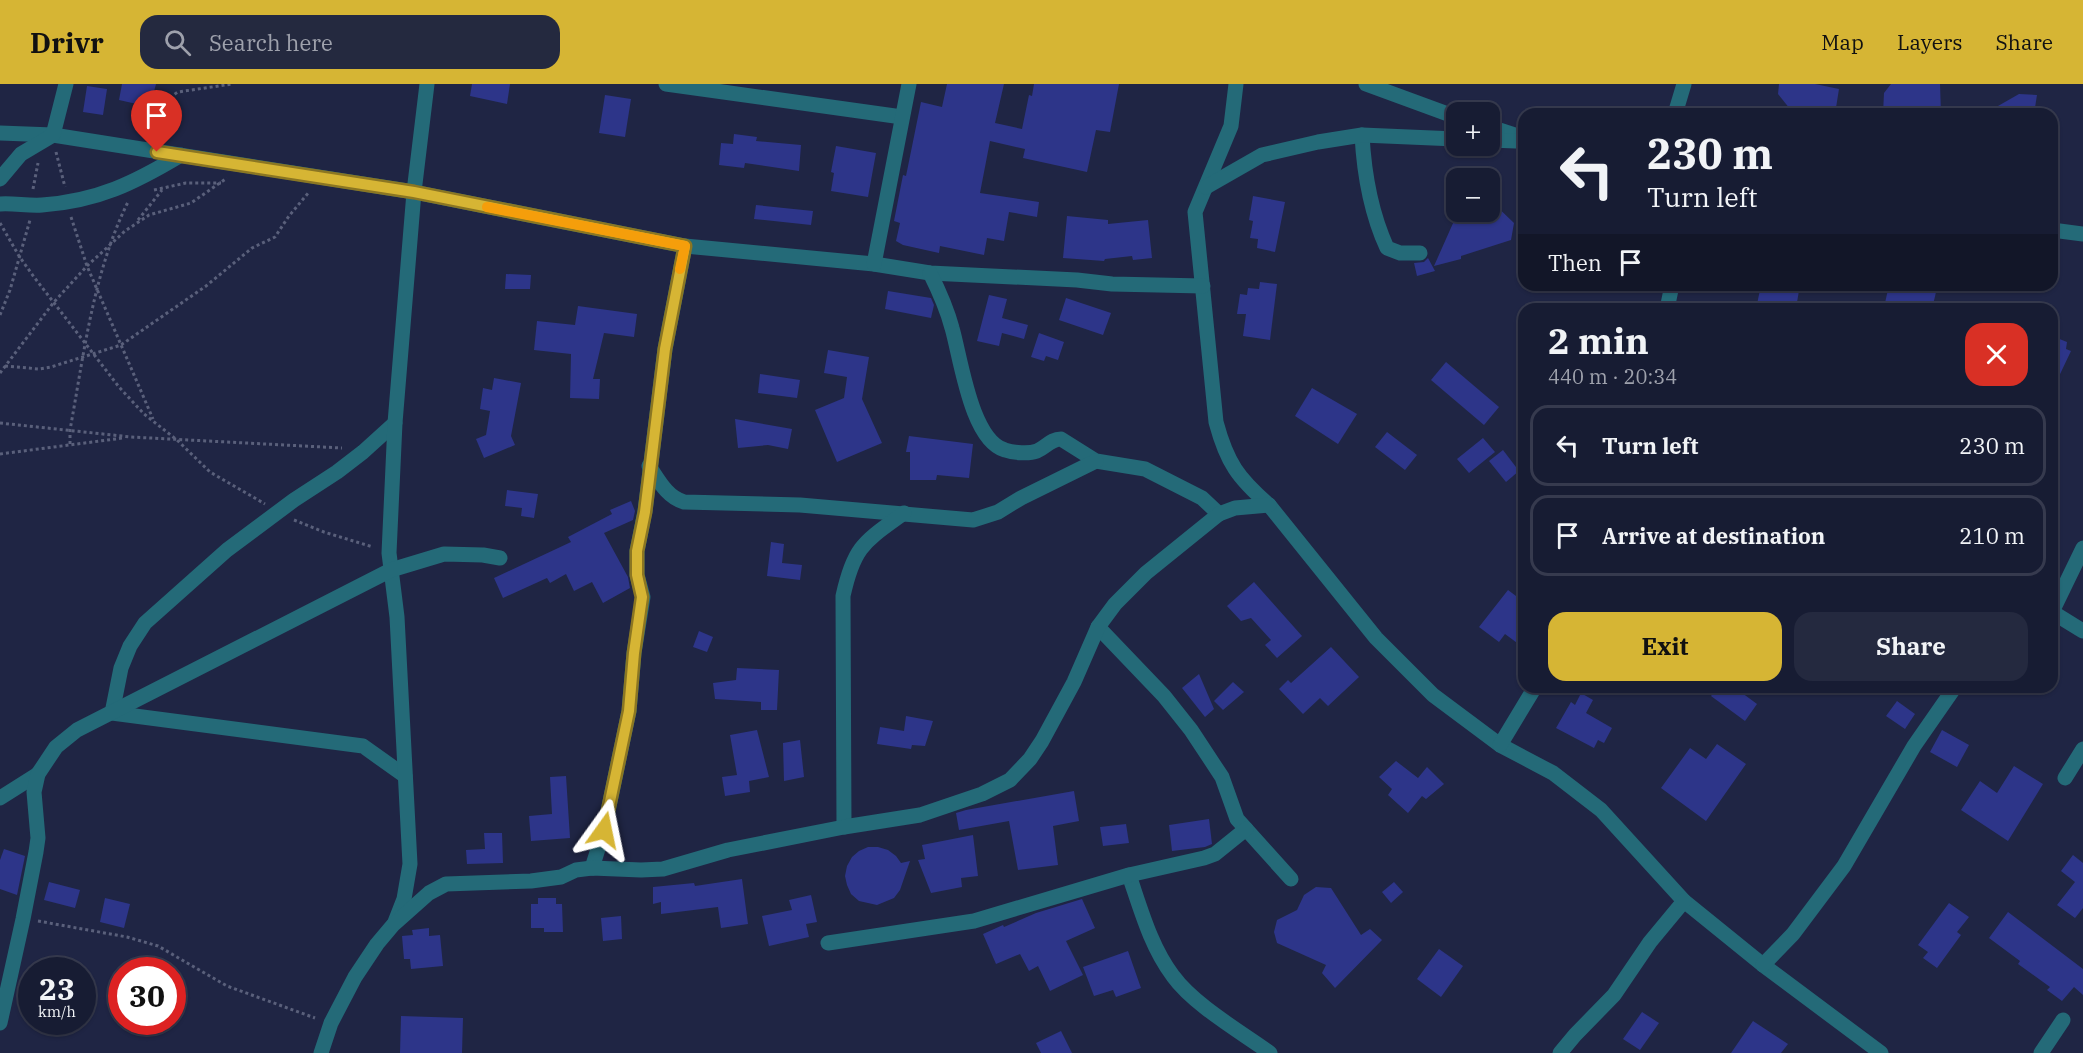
<!DOCTYPE html>
<html lang="en">
<head>
<meta charset="utf-8">
<style>
  body { margin:0; font-family:"IBM Plex Serif",serif; background:#24293f; color:#f1f3f6; height:100vh; display:flex; flex-direction:column; font-size:22px; white-space:nowrap }
  * { box-sizing:border-box; margin:0 }
  p { font-size:20px; color:#9ea1ac }
  .icon { flex:none; width:33px; height:33px; fill:none; stroke:currentColor; stroke-width:2; stroke-linecap:round; stroke-linejoin:round }
  .map { position:relative; flex:1; overflow:hidden }
  .details { position:absolute; left:1518px; top:219px; width:540px; height:390px; display:flex; flex-direction:column; background:#171c33; border-radius:18px; box-shadow:0 2px 4px #0004,0 0 0 2px #363a4e }
  .details>* { flex:none }
  .top-card { position:absolute; left:1518px; top:24px; width:540px; height:183px; border-radius:18px; box-shadow:0 2px 4px #0004,0 0 0 2px #363a4e; background:#171c33; color:#f1f3f6; overflow:hidden }
  .buttons { position:absolute; left:1446px; top:18px; display:grid; gap:12px }
  .buttons a { display:grid; place-items:center; width:54px; height:54px; border-radius:12px; background:#171c33; box-shadow:0 2px 4px #0004,0 0 0 2px #363a4e; font-size:30px }
  .speed { position:absolute; left:18px; top:873px; display:flex; gap:12px; font-size:30px; font-weight:700; text-align:center }
  .speed>* { display:grid; place-content:center; width:78px; height:78px; border-radius:50%; background:#171c33; box-shadow:0 2px 4px #0004,0 0 0 2px #363a4e; line-height:1 }
  .speed small { font-size:15px; font-weight:400 }
  .speed .limit { border:9px solid #d22; background:#fff; color:#111 }
  .pin { position:absolute; display:grid; place-items:center; width:51px; height:51px; color:#fff; margin:-62px -26px; border-radius:50% 50% 50% 0; rotate:-45deg; box-shadow:0 0 6px #0007 }
  .pin .icon { rotate:45deg }
  .me { position:absolute; width:66px; margin:-33px; rotate:12deg; stroke-linejoin:round; filter:drop-shadow(0 0 4px #0008) }
  .turn { display:flex; align-items:center; gap:21px; height:126px; padding:0 30px; font-size:27px }
  .turn .icon { width:78px; height:78px; stroke-width:2.5 }
  .turn b { display:block; font-size:42px; line-height:51px }
  .then { display:flex; align-items:center; height:57px; padding:0 30px; background:#0003; gap:12px; font-size:22px }
  .round { display:grid; place-items:center; flex:none; width:63px; height:63px; border-radius:18px; background:#24293f }
  .headline { display:flex; align-items:center; justify-content:space-between; height:102px; padding:0 30px }
  h1 { font-size:36px; font-weight:700; line-height:45px }
  .button { display:flex; gap:12px; margin-top:auto; padding:12px 30px }
  .button a { flex:1; height:69px; border-radius:18px; background:#d6b534; color:#111; font-size:24px; font-weight:700; line-height:69px; text-align:center }
  .button a+a { background:#24293f; color:#f1f3f6 }
  ul { padding:0; list-style:none }
  li { display:flex; align-items:center; gap:18px; height:81px; margin:0 12px 9px; padding:0 18px; border:3px solid #363a4e; border-radius:18px }
  li div { flex:1 }
  li b { display:block; font-size:22px }
  li em { font-style:normal }
  header { display:flex; align-items:center; gap:36px; box-sizing:border-box; height:84px; padding:0 30px; background:#d6b534; color:#111 }
  header strong { font-size:28px }
  nav { display:flex; gap:33px; margin-inline-start:auto; font-size:21px }
  .search { width:420px; height:54px; background:#24293f; display:flex; align-items:center; gap:15px; box-sizing:border-box; padding:0 21px; border-radius:18px; color:#9ea1ac; font-size:22px }
  .map>svg:first-child { display:block }
  .building { fill:#2d3589 }
  .lines { fill:none; stroke-linecap:round; stroke-linejoin:round }
  .path { stroke:#5a607b; stroke-width:3; stroke-dasharray:3 3; stroke-linecap:butt }
  .minor { stroke:#246a78; stroke-width:15 }
  .route-casing { stroke:#8b7622; stroke-width:15 }
  .route { stroke:#d6b534; stroke-width:10 }
  .slow { stroke:#f59e0b; stroke-width:10 }
</style>
</head>
<body>
<header>
<strong>Drivr</strong>
<div class="search"><svg class="icon" aria-label="search" viewBox="0 0 24 24"><circle cx="10" cy="10" r="6"/><path d="M15 15l6 6"/></svg>Search here</div>
<nav><a>Map</a><a>Layers</a><a>Share</a></nav>
</header>
<div class="map">
<svg width="2083" height="969" viewBox="0 0 2083 969">
  <rect width="100%" height="100%" fill="#1f2544"/>
  <g class="building">
    <polygon points="122,0 156,0 150,23 119,16"/>
    <polygon points="472,0 510,0 507,20 470,12"/>
    <polygon points="947,0 1004,0 995,39 1022,45 1029,11 1032,12 1034,0 1119,0 1110,48 1096,46 1087,88 1023,74 1025,65 990,57 980,109 1039,118 1037,133 1009,128 1004,157 987,154 984,171 940,162 939,169 903,161 896,157 900,139 894,137 903,91 906,92 921,18 942,23"/>
    <polygon points="1779,0 1815,0 1839,5 1835,30 1794,30 1778,10"/>
    <polygon points="1891,0 1940,0 1941,30 1883,30 1884,9"/>
    <polygon points="87,2 107,5 103,31 83,28"/>
    <polygon points="2019,10 2037,11 2034,30 1984,30"/>
    <polygon points="605,11 631,15 625,53 599,49"/>
    <polygon points="734,50 757,53 756,57 801,61 799,87 745,79 744,84 719,81 721,59 733,60"/>
    <polygon points="836,62 876,69 868,113 831,107 834,89 831,88"/>
    <polygon points="1253,112 1285,118 1275,168 1257,164 1258,155 1250,154 1253,137 1249,136"/>
    <polygon points="1490,116 1514,139 1511,156 1461,172 1461,175 1434,182 1458,128 1490,128"/>
    <polygon points="756,121 813,127 811,141 754,135"/>
    <polygon points="1067,132 1108,136 1108,140 1148,136 1152,174 1133,176 1132,172 1105,175 1104,177 1063,174"/>
    <polygon points="1428,174 1435,187 1417,192 1414,179 1424,178"/>
    <polygon points="506,190 531,191 530,205 505,205"/>
    <polygon points="1260,198 1277,200 1270,256 1243,252 1246,230 1237,230 1240,210 1247,211 1248,204 1259,205"/>
    <polygon points="1761,201 1800,201 1796,224 1776,220 1775,225 1756,225"/>
    <polygon points="1889,201 1924,201 1937,204 1932,225 1909,225 1885,219"/>
    <polygon points="888,207 931,214 934,221 931,234 885,225"/>
    <polygon points="989,211 1007,215 1002,234 1028,241 1024,255 1002,249 999,262 977,257"/>
    <polygon points="1066,214 1111,229 1103,251 1059,236"/>
    <polygon points="578,222 637,230 634,253 604,249 593,295 600,295 599,315 570,314 571,270 534,266 537,237 575,241"/>
    <polygon points="1039,249 1064,258 1058,276 1046,272 1044,277 1031,273"/>
    <polygon points="2052,252 2067,258 2066,265 2071,267 2052,307"/>
    <polygon points="828,266 869,273 862,315 882,359 837,378 815,326 844,314 847,293 824,289"/>
    <polygon points="1446,278 1499,323 1484,341 1431,296"/>
    <polygon points="760,290 800,296 797,314 758,309"/>
    <polygon points="494,294 521,299 511,352 515,361 484,374 476,355 486,351 490,327 480,325 483,304 492,306"/>
    <polygon points="1312,304 1357,330 1338,360 1295,332"/>
    <polygon points="735,335 792,345 788,365 768,361 738,364"/>
    <polygon points="1387,348 1417,371 1405,386 1375,363"/>
    <polygon points="909,352 973,360 969,394 937,391 936,396 910,396 910,368 906,368"/>
    <polygon points="1483,354 1495,368 1469,389 1457,375"/>
    <polygon points="1503,366 1519,387 1506,398 1489,377"/>
    <polygon points="507,406 538,410 534,434 521,432 522,424 505,422"/>
    <polygon points="631,417 635,427 633,436 604,449 628,493 630,504 603,519 592,498 574,507 566,490 550,499 547,494 503,514 494,494 571,458 568,453 612,430 610,426"/>
    <polygon points="771,458 784,460 782,479 802,481 800,496 767,492"/>
    <polygon points="1254,498 1302,552 1277,574 1265,561 1271,556 1251,534 1241,537 1227,522"/>
    <polygon points="1508,506 1524,518 1524,564 1505,550 1499,558 1479,543"/>
    <polygon points="699,547 713,553 707,568 693,563"/>
    <polygon points="1331,563 1359,593 1328,622 1320,614 1303,630 1279,605 1288,596 1291,599"/>
    <polygon points="737,584 779,586 777,626 761,626 761,618 715,615 713,599 736,596"/>
    <polygon points="1199,590 1214,625 1205,633 1182,604"/>
    <polygon points="1233,598 1244,608 1223,626 1214,617"/>
    <polygon points="1718,603 1734,603 1757,620 1745,637 1711,612"/>
    <polygon points="1581,609 1593,616 1586,629 1612,644 1604,659 1598,656 1594,664 1556,644 1571,618 1575,621"/>
    <polygon points="1897,617 1915,630 1905,645 1886,632"/>
    <polygon points="906,632 933,637 925,662 912,661 911,665 877,660 880,643 904,647"/>
    <polygon points="757,646 769,693 749,697 750,708 725,712 722,693 737,691 730,651"/>
    <polygon points="1942,646 1969,661 1957,683 1930,668"/>
    <polygon points="800,656 804,693 784,697 783,659"/>
    <polygon points="1717,660 1746,680 1706,737 1661,704 1690,664 1706,675"/>
    <polygon points="1396,677 1418,694 1427,683 1444,700 1426,715 1422,712 1408,729 1388,711 1392,705 1379,693"/>
    <polygon points="2014,682 2043,700 2008,757 1961,726 1980,697 1997,709"/>
    <polygon points="566,692 570,754 531,757 529,732 552,730 550,693"/>
    <polygon points="1074,707 1079,737 1053,742 1058,781 1018,786 1009,737 959,746 956,729 966,726"/>
    <polygon points="1209,735 1212,760 1205,763 1172,767 1169,741"/>
    <polygon points="1126,740 1129,759 1103,762 1100,743"/>
    <polygon points="484,749 502,749 503,779 467,780 466,766 485,765"/>
    <polygon points="973,751 978,792 961,794 962,803 931,809 918,776 925,775 922,761"/>
    <polygon points="868,763 878,763 888,766 896,772 901,779 910,777 900,806 894,814 877,821 859,817 851,810 847,801 845,792 847,782 852,773 859,767"/>
    <polygon points="4,765 25,772 17,811 0,805 0,776"/>
    <polygon points="2073,771 2083,779 2083,824 2075,834 2057,821 2075,798 2061,787"/>
    <polygon points="742,795 748,840 721,844 718,823 661,830 661,818 653,820 653,803 694,799 695,802"/>
    <polygon points="49,798 80,806 75,824 44,816"/>
    <polygon points="1394,798 1403,808 1391,819 1382,808"/>
    <polygon points="1316,803 1331,804 1361,851 1370,845 1382,856 1335,904 1322,889 1326,881 1277,859 1274,848 1277,836 1297,826 1304,811"/>
    <polygon points="811,811 817,838 806,840 809,853 769,862 762,832 792,826 789,816"/>
    <polygon points="105,814 130,820 124,844 100,838"/>
    <polygon points="538,814 556,814 556,820 562,820 563,848 544,848 544,844 531,844 531,820 538,820"/>
    <polygon points="1082,815 1095,844 1066,857 1083,891 1050,907 1038,882 1029,887 1020,870 996,880 983,850 1003,841 1004,843 1036,829"/>
    <polygon points="1949,819 1969,833 1957,848 1961,851 1937,884 1923,874 1928,868 1918,861"/>
    <polygon points="2008,828 2083,885 2083,911 2074,903 2062,917 2047,906 2050,903 2018,880 2020,877 1989,854"/>
    <polygon points="621,832 622,855 603,857 601,834"/>
    <polygon points="429,844 429,852 440,851 443,882 411,885 410,875 404,875 402,852 413,851 412,846"/>
    <polygon points="1439,865 1463,882 1441,913 1417,895"/>
    <polygon points="1128,867 1141,904 1116,913 1113,906 1094,912 1083,883"/>
    <polygon points="1642,928 1659,939 1640,966 1623,955"/>
    <polygon points="401,932 463,934 462,969 400,969"/>
    <polygon points="1753,937 1788,960 1781,969 1731,969"/>
    <polygon points="1061,947 1072,969 1041,969 1036,959"/>
  </g>
  <g class="lines">
    <g class="path">
      <path d="M159,54C161,36 161,18 178,8L232,0"/>
      <polyline points="56,68 65,103"/>
      <polyline points="33,105 38,79"/>
      <polyline points="154,106 186,99 221,99"/>
      <polyline points="71,133 87,182 153,335"/>
      <polyline points="138,136 162,106"/>
      <polyline points="0,139 19,172 34,193 119,303 144,330 177,356 210,388 265,420"/>
      <polyline points="0,231 10,206 30,136"/>
      <polyline points="5,282 39,285 51,283 121,261 206,202 252,164 275,153 289,132 309,108"/>
      <polyline points="0,289 54,218 87,182 125,147 149,131 191,119 227,94"/>
      <polyline points="0,339 131,353 342,364"/>
      <path d="M70,360V346C84,270 93,189 128,118"/>
      <polyline points="0,370 123,354"/>
      <polyline points="294,436 324,448 373,463"/>
      <polyline points="38,837 127,853 158,862 227,902 315,934"/>
    </g>
    <g class="minor">
      <polyline points="666,0 902,33"/>
      <path d="M1236,0L1231,42L1195,128L1216,338C1227,379 1238,394 1269,421L1376,554L1433,611L1500,661L1553,689L1601,726L1684,817L1763,881L1881,969"/>
      <polyline points="1366,0 1456,33"/>
      <polyline points="1675,30 1684,0"/>
      <polyline points="1490,43 1524,54"/>
      <polyline points="0,49 53,51 414,108 685,162 874,180 930,189 1077,196 1112,200 1203,202"/>
      <path d="M1362,51C1364,89 1371,129 1387,164L1400,169H1420"/>
      <polyline points="1490,56 1516,57"/>
      <polyline points="0,95 21,70 53,51 66,0"/>
      <polyline points="1206,103 1262,71 1318,58 1362,51 1456,55"/>
      <path d="M0,120C14,119 28,122 42,121C98,117 134,99 181,71"/>
      <polyline points="2052,146 2083,150"/>
      <polyline points="874,180 909,0"/>
      <path d="M930,189C939,207 947,225 952,244C961,275 971,356 1005,366C1014,369 1029,370 1037,367C1046,363 1051,355 1061,355L1096,377L1145,385L1202,414L1219,430"/>
      <polyline points="1667,225 1672,201"/>
      <polyline points="395,339 363,368 337,388 294,416 227,466 145,539 130,562 121,584 112,629 363,662 405,692"/>
      <path d="M649,382C659,397 667,413 684,418L800,421L973,436L998,428L1021,414L1096,377"/>
      <polyline points="2052,528 2083,464"/>
      <polyline points="2052,528 2083,547"/>
      <polyline points="1098,543 1164,612 1191,646 1222,693 1237,735 1291,795"/>
      <polyline points="1500,661 1535,603"/>
      <polyline points="2065,694 2083,665"/>
      <polyline points="0,714 38,690"/>
      <path d="M844,743L843,512C854,462 864,458 904,429"/>
      <polyline points="592,784 604,746 629,627 634,569 643,513 637,491 637,467 645,427 665,265 685,162"/>
      <path d="M1129,791C1141,826 1151,863 1173,892C1194,921 1241,948 1270,969"/>
      <polyline points="395,838 404,815 410,780 397,533 389,469 395,339 414,108 427,0"/>
      <polyline points="828,859 974,837 1129,791 1204,774 1215,770 1246,745"/>
      <polyline points="1763,881 1793,850 1844,782 1914,662 1955,603"/>
      <polyline points="0,939 23,835 36,768 38,754 34,708 38,690 56,663 77,646 391,486 444,470 483,471 500,474"/>
      <polyline points="321,969 331,939 355,893 377,860 393,841 429,809 446,800 531,797 561,793 576,786 592,784 641,786 663,785 728,766 844,743 920,731 982,710 1010,696 1030,675 1042,657 1074,598 1098,543 1115,520 1146,489 1219,430 1235,424 1269,421"/>
      <polyline points="1560,969 1575,951 1614,911 1650,858 1684,817"/>
      <polyline points="2041,969 2063,936"/>
    </g>
  </g>
  <g class="lines">
    <defs>
      <polyline id="route" points="157,68 414,108 685,162 665,265 645,428 637,467 637,491 642,513 634,569 629,627 604,746"/>
    </defs>
    <use href="#route" class="route-casing"/>
    <use href="#route" class="route"/>
    <polyline class="slow" points="487,123 685,162 680,185"/>
  </g>
</svg>
<div class="buttons">
<a>+</a>
<a>−</a>
</div>
<div class="speed"><div>23<small>km/h</small></div><div class="limit">30</div></div>
<div class="pin" style="left:157px;top:68px;background:#d93025"><svg class="icon" aria-label="arrive" viewBox="0 0 24 24"><path d="M6 21V4h12l-3 4 3 4H6"/></svg></div>
<svg class="me" style="left:604px;top:746px" viewBox="-20 -20 40 40"><path d="M0-17L14 15 0 8-14 15z" fill="#d6b534" stroke="#fff" stroke-width="4"/></svg>
<div class="top-card">
<div class="turn"><svg class="icon" aria-label="left" viewBox="0 0 24 24"><path d="M17 20v-9H6M10 6l-5 5 5 5"/></svg><div><b>230 m</b>Turn left</div></div>
<div class="then">Then<svg class="icon" aria-label="arrive" viewBox="0 0 24 24"><path d="M6 21V4h12l-3 4 3 4H6"/></svg></div>
</div>
<section class="details">
<div class="headline"><div><h1>2 min</h1><p>440 m · 20:34</p></div><a class="round" style="background:#d93025;color:#fff"><svg class="icon" aria-label="close" viewBox="0 0 24 24"><path d="M6 6l12 12M18 6L6 18"/></svg></a></div>
<ul>
<li><svg class="icon" aria-label="left" viewBox="0 0 24 24"><path d="M17 20v-9H6M10 6l-5 5 5 5"/></svg><div><b>Turn left</b></div><em>230 m</em></li>
<li><svg class="icon" aria-label="arrive" viewBox="0 0 24 24"><path d="M6 21V4h12l-3 4 3 4H6"/></svg><div><b>Arrive at destination</b></div><em>210 m</em></li>
</ul>
<div class="button"><a>Exit</a><a>Share</a></div>
</section>
</div>
</body>
</html>
